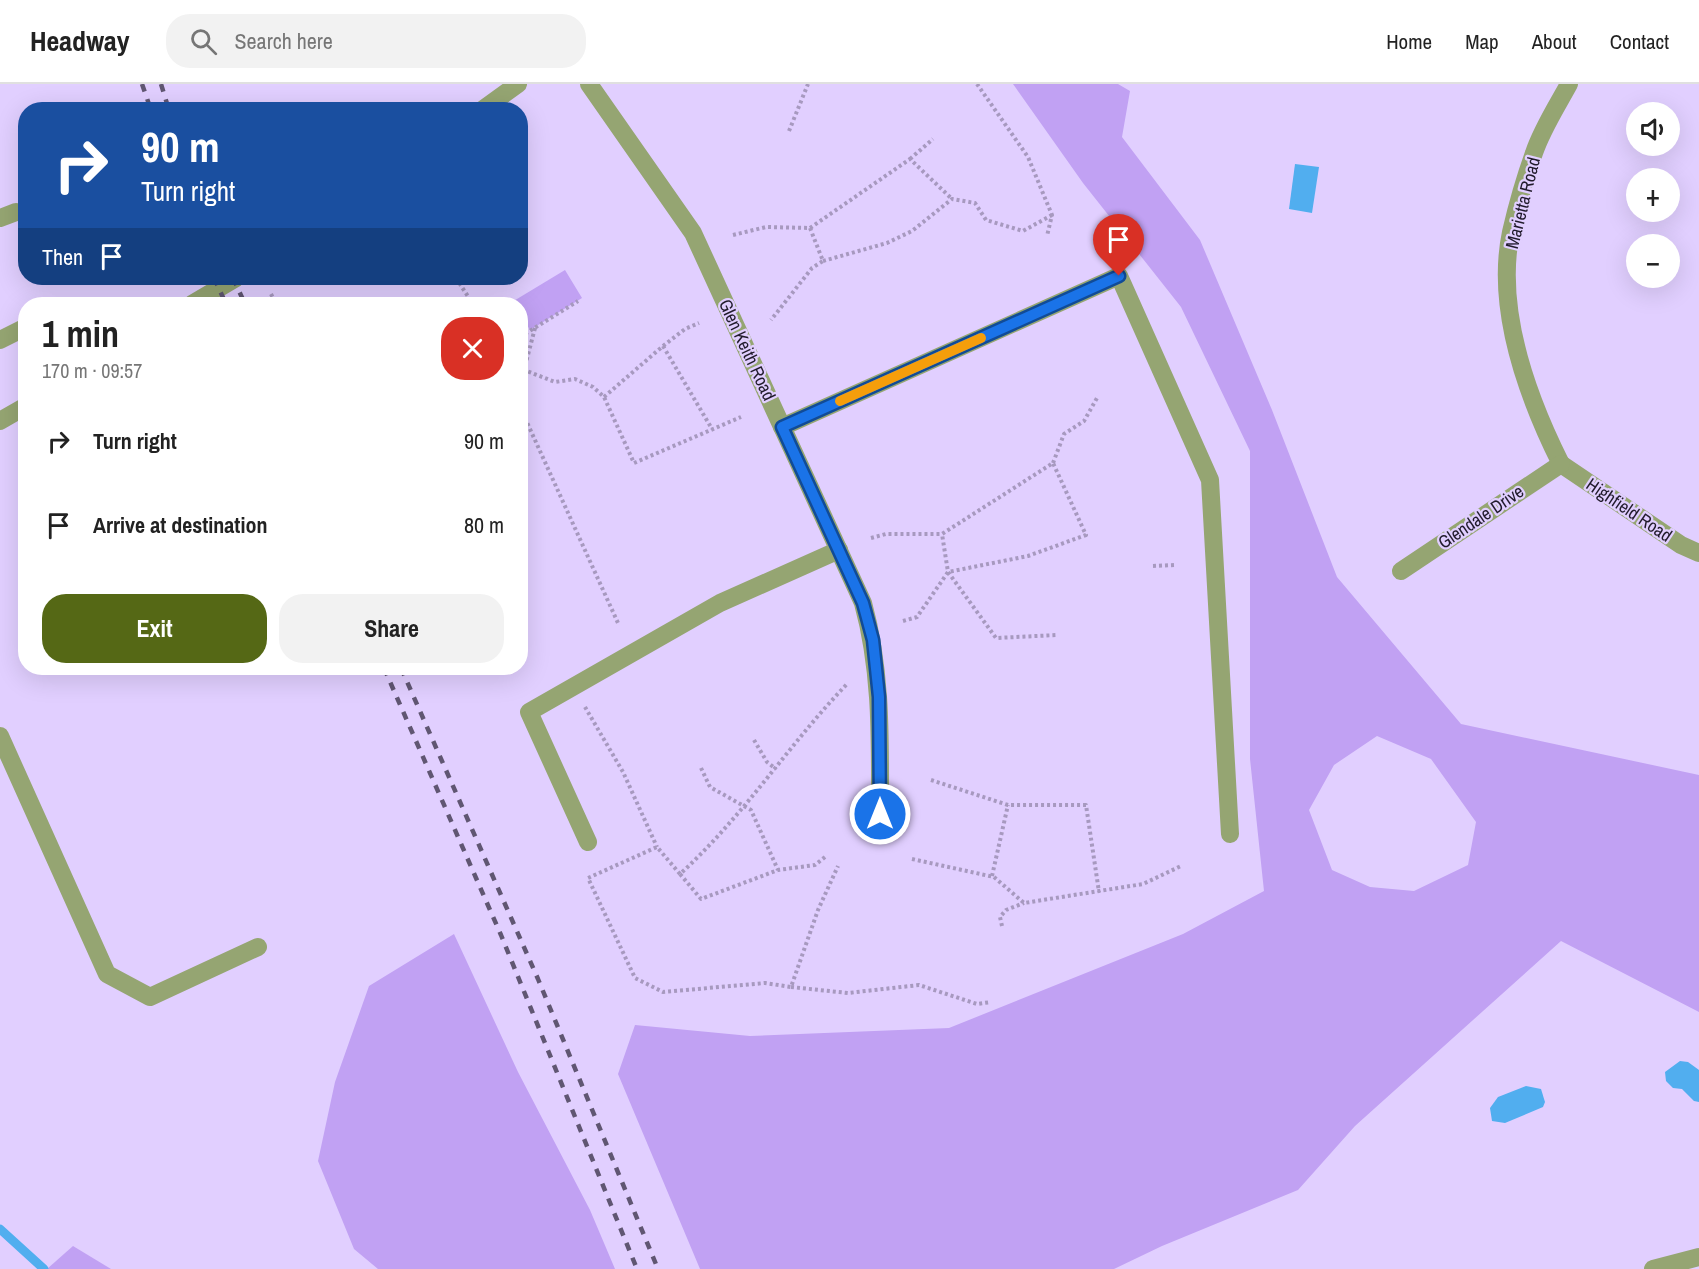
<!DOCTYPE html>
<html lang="en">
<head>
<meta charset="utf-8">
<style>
  body { margin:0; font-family:"Archivo Narrow",sans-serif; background:#f2f2f2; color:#222; height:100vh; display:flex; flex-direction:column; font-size:22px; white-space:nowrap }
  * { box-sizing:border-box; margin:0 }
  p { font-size:20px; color:#767676 }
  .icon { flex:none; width:33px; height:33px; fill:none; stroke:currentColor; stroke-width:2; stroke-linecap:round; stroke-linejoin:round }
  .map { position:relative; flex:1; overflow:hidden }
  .panel { position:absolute; left:18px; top:213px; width:510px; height:378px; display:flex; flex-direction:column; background:#fff; border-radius:24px; box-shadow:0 6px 24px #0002 }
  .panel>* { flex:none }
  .banner { position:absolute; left:18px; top:18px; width:510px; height:183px; border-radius:24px; box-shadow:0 6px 24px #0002; background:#1a4fa0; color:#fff; overflow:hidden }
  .controls { position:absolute; left:1626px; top:18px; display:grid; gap:12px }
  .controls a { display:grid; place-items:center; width:54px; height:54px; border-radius:50%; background:#fff; box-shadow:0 6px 24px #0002; font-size:30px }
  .pin { position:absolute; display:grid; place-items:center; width:51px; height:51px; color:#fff; margin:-62px -26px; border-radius:50% 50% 50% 0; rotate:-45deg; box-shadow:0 0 6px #0007 }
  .pin .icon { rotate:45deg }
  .me { position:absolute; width:66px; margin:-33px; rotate:0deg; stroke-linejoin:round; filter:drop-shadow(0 0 4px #0008) }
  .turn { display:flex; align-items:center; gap:21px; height:126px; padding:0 24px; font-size:27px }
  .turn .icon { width:78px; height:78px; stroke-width:2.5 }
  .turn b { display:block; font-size:42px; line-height:51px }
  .then { display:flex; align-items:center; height:57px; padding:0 24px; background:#0003; gap:12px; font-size:22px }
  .round { display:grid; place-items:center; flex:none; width:63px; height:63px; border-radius:24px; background:#f2f2f2 }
  .overview { display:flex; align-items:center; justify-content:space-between; height:102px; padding:0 24px }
  h1 { font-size:36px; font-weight:700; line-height:45px }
  .action { display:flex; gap:12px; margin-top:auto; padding:12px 24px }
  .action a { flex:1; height:69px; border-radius:24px; background:#556815; color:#fff; font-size:24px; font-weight:700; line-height:69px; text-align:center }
  .action a+a { background:#f2f2f2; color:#222 }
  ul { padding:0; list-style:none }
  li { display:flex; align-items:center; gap:18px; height:84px; padding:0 24px }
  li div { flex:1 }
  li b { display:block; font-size:22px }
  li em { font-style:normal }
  header { display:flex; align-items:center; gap:36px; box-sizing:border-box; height:84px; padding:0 30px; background:#fff; border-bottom:2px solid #e0e0e0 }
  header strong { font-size:28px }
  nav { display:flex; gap:33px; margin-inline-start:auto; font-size:21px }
  .search { width:420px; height:54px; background:#f2f2f2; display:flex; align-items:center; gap:15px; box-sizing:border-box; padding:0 21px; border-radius:24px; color:#767676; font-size:22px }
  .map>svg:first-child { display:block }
  .green { fill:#c1a1f3; fill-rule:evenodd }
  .water { fill:#51aeef }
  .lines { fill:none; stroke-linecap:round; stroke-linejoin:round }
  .stream { stroke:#51aeef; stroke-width:9 }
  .path { stroke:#a799bf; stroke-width:4; stroke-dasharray:3 3; stroke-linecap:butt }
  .service { stroke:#95a572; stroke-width:18 }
  .minor { stroke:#95a572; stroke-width:18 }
  .tertiary { stroke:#95a572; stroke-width:18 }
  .rail { stroke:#605672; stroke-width:4.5; stroke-dasharray:8 8; stroke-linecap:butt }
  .route-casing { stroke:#114b97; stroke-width:15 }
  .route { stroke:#1a73e8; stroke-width:10 }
  .slow { stroke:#f59e0b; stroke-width:10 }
  .labels { text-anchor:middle; stroke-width:4.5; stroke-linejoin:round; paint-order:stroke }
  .street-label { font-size:18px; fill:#211b2c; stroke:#e1cfff }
</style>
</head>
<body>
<header>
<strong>Headway</strong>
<div class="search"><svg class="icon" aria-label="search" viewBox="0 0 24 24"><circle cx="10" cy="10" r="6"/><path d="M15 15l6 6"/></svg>Search here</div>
<nav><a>Home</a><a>Map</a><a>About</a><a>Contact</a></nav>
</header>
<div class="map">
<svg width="1699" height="1185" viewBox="0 0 1699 1185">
  <rect width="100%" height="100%" fill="#e1cfff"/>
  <g class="green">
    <path d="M1013,0H1118L1130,7L1122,53L1200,156L1272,326L1337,493L1461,640L1699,691V928L1561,857L1355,1042L1298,1106L1162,1162L1114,1185H700L618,990L635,941L750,952L949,944L1183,850L1264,807L1250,675V367L1181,223L1083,99ZM1377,652L1431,675L1476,738L1468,781L1414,807L1370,803L1332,786L1309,726L1334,681Z"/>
    <polygon points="565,186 582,214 530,246 521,231 520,220 512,218"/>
    <polygon points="454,850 518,988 590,1126 615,1185 378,1185 354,1165 318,1077 335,998 369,902"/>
    <polygon points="73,1162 111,1185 47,1185"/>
  </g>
  <g class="water">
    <polygon points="1295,80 1319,83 1312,129 1289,125"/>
    <polygon points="1680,977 1688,978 1699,986 1699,1018 1694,1017 1682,1005 1673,1004 1666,997 1665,988"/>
    <polygon points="1526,1002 1541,1005 1545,1018 1543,1023 1505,1039 1492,1037 1490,1024 1498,1013"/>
  </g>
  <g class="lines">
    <polyline class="stream" points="0,1145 44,1185"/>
    <g class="path">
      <polyline points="977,0 1028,73 1052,131 1047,152"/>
      <polyline points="789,47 808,0"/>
      <polyline points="910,75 933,55"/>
      <polyline points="810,144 910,75 952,115"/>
      <polyline points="733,151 766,143 810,144 823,177 812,184 771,236"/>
      <polyline points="823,177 887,159 912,147 952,115 975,119 986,136 1023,147 1052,131"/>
      <polyline points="456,194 473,220"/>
      <polyline points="271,210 276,220"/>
      <polyline points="535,244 524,286 555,298 575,295 593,303 604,313 634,379 741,333"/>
      <polyline points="520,253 578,217"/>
      <polyline points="663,262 685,245 699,239"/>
      <polyline points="520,283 524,286 520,308"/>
      <polyline points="604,313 663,262 712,345"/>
      <polyline points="520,323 618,539"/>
      <polyline points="1053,379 1064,350 1084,337 1097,314"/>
      <polyline points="871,454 886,450 942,450"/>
      <polyline points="1153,482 1176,481"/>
      <polyline points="903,537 917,533 948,488 1028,472 1086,451 1053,379 942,450 948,488 996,554 1057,551"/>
      <polyline points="585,623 623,688 657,763"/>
      <polyline points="754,656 767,678 776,685"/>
      <polyline points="701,684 710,703 751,726 778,786"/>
      <polyline points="931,696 1008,721 1086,721 1099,808"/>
      <path d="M825,773L815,781L778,786L701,815L680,790C743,733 789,660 848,599"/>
      <polyline points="912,775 994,793 1024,819 1143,800 1181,782"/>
      <polyline points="680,790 657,763 588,794 635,894 663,908 765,899 791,903 818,826 838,782"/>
      <polyline points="992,792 1008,721"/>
      <polyline points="1002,842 1000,833 1006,826 1024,819"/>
      <polyline points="791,903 848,909 919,901 977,920 991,918"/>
    </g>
    <g class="service">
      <polyline points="0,134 16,128"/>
      <polyline points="0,256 26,243"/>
      <polyline points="782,343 1119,192 1210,396 1230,750"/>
      <polyline points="0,652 107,890 150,913 258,863"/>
      <polyline points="588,758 529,628 720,519 839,466"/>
    </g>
    <g class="minor">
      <path d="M589,0L693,149L863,519C882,588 880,658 880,730"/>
      <path d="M1561,380C1527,312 1495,225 1511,148C1517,122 1525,94 1534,69C1542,45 1557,22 1569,0"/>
      <polyline points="1561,380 1681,461 1699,469"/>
      <polyline points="1401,487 1561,380"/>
      <polyline points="1653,1185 1699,1173"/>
    </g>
    <g class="tertiary">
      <polyline points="482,26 518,0"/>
      <polyline points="192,220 236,194"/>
      <polyline points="0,337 26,322"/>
    </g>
    <g class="rail">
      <polyline points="142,0 151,26"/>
      <polyline points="161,0 169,26"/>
      <polyline points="214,194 226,220"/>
      <polyline points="233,194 245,220"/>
      <polyline points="384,584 501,851 637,1185"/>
      <polyline points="401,584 538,895 658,1185"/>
    </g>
  </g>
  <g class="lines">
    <defs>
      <polyline id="route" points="880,730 879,613 873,556 863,519 782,343 1119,192"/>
    </defs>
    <use href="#route" class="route-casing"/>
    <use href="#route" class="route"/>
    <polyline class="slow" points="840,317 981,254"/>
  </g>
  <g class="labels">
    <g class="street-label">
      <text transform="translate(1523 119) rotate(-76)" y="6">Marietta Road</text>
      <text transform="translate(747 266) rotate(65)" y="6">Glen Keith Road</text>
      <text transform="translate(1629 426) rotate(34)" y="6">Highfield Road</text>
      <text transform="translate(1481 433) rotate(-34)" y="6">Glendale Drive</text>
    </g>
  </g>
</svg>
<div class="controls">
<a><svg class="icon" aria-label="sound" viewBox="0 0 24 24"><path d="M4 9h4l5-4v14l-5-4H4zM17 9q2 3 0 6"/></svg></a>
<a>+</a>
<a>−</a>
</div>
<div class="pin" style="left:1119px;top:192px;background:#d93025"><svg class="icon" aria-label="arrive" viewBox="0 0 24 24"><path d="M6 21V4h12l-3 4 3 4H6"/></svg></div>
<svg class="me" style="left:880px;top:730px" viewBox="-20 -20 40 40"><circle r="17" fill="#1a73e8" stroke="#fff" stroke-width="3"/><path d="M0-11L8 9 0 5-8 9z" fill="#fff"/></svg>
<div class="banner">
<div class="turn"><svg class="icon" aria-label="right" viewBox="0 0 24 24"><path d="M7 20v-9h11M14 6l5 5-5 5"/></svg><div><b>90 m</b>Turn right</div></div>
<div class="then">Then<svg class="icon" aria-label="arrive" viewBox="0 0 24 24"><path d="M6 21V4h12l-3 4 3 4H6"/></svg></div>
</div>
<section class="panel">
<div class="overview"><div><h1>1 min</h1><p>170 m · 09:57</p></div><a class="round" style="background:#d93025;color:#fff"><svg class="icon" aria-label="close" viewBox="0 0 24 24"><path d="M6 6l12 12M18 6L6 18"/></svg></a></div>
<ul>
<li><svg class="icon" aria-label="right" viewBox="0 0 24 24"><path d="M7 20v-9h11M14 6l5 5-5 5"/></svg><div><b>Turn right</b></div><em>90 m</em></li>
<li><svg class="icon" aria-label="arrive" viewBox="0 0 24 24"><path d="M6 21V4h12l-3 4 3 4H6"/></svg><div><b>Arrive at destination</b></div><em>80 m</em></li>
</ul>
<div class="action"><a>Exit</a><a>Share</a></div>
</section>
</div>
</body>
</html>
